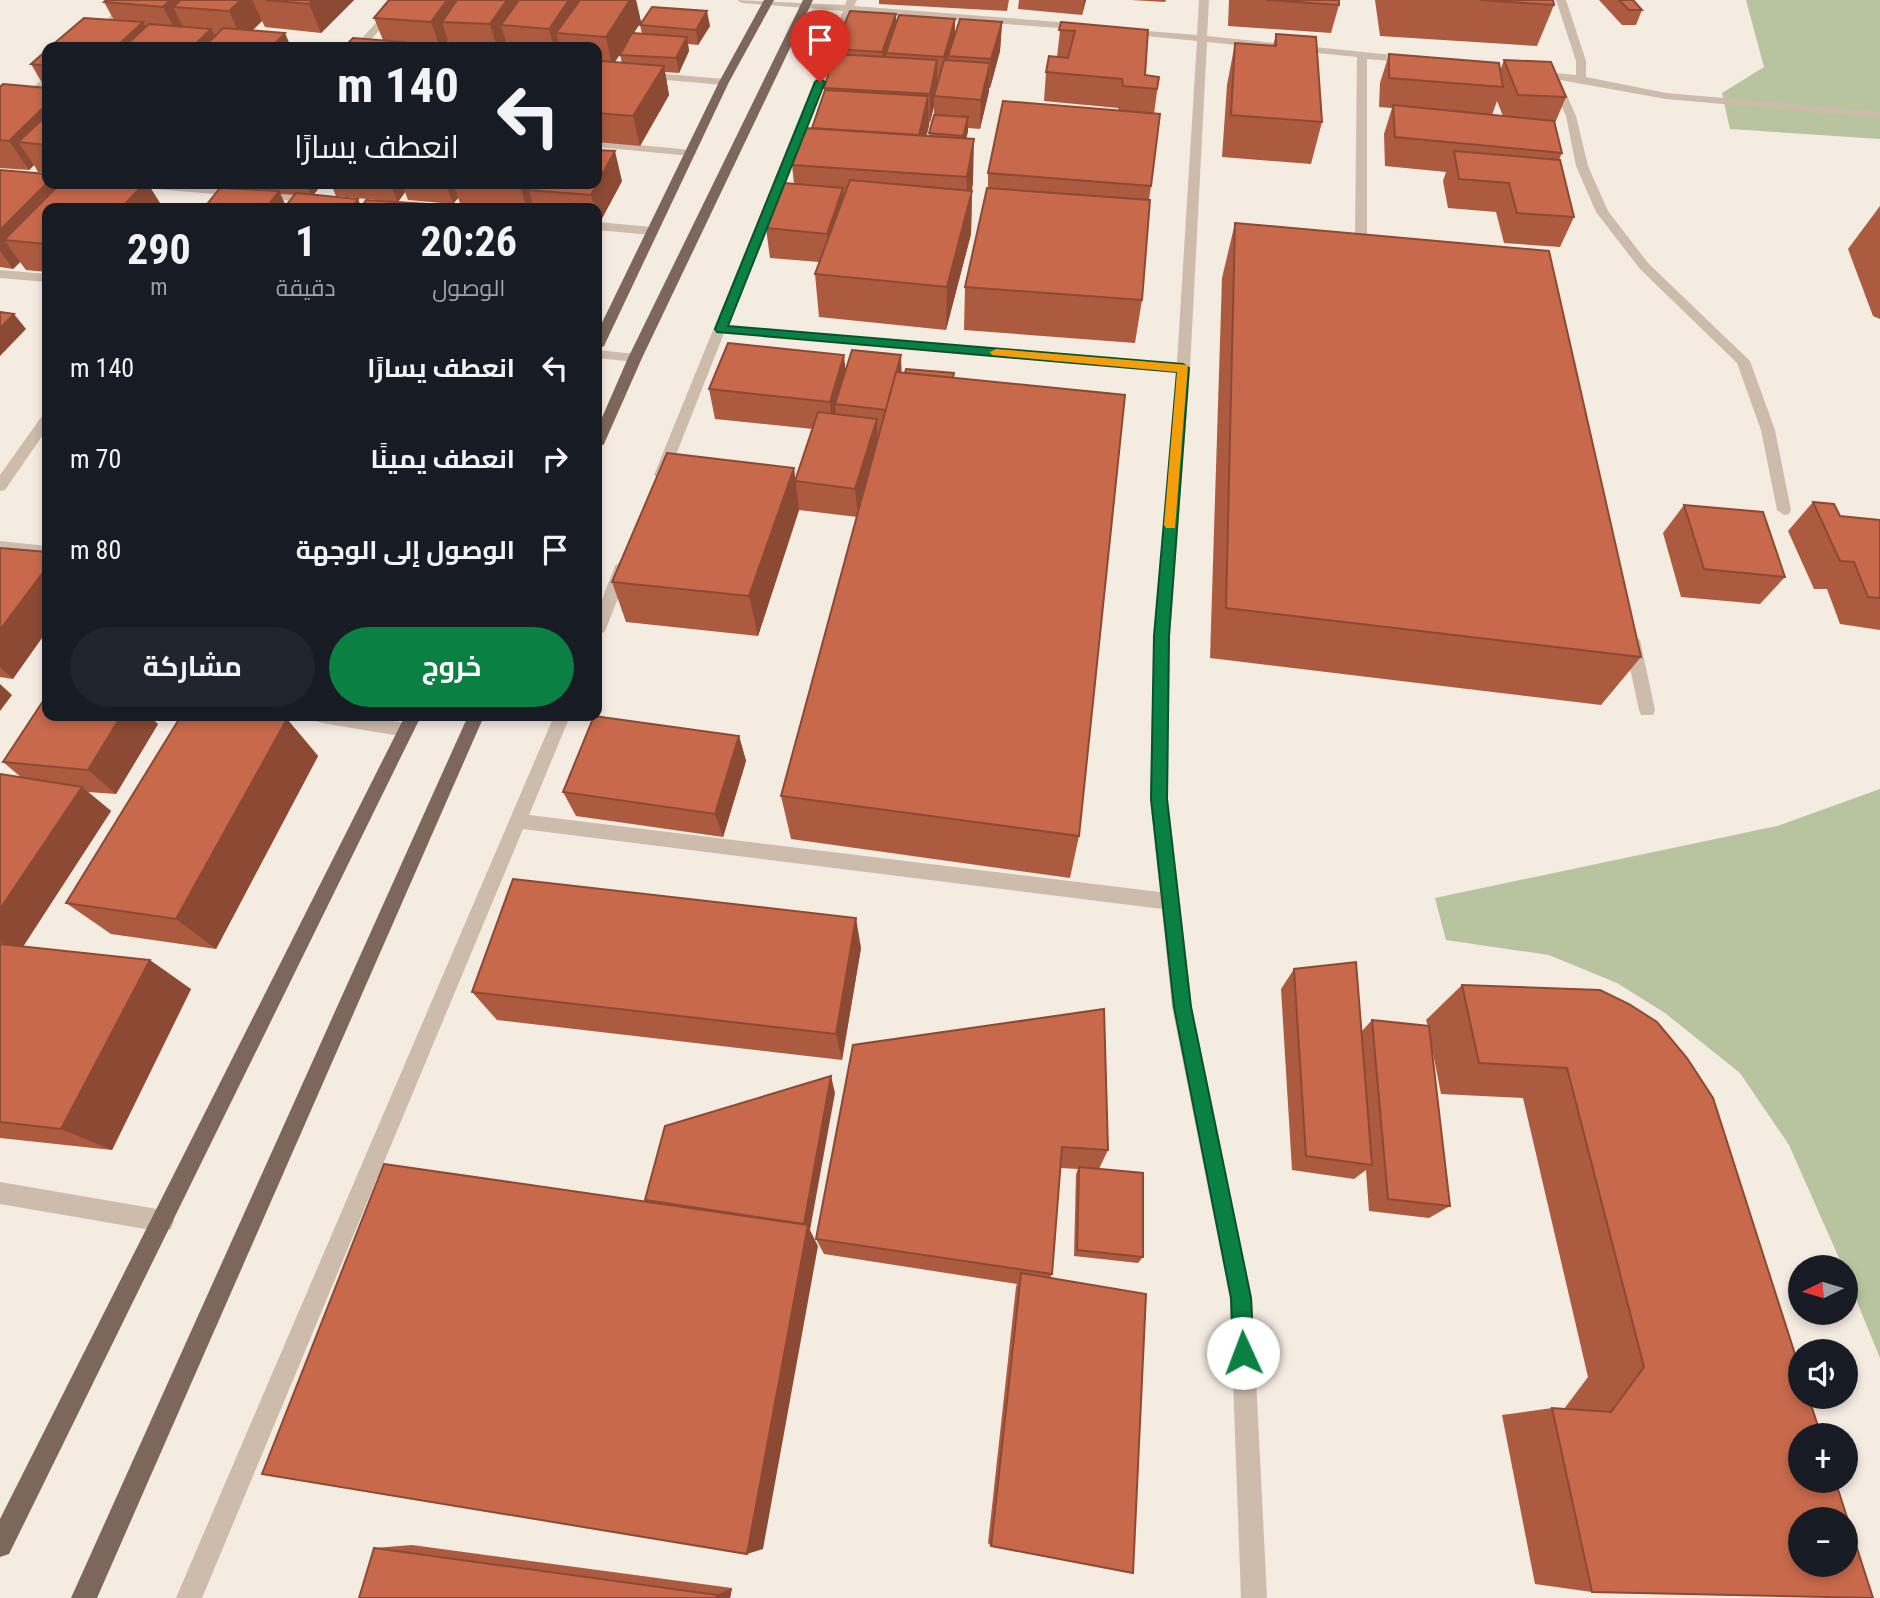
<!DOCTYPE html>
<html lang="ar">
<head>
<meta charset="utf-8">
<style>
  body { margin:0; font-family:"Roboto Condensed",Cairo,sans-serif; background:#20242c; color:#f1f3f6; direction:rtl; height:100vh; display:flex; flex-direction:column; font-size:26px; white-space:nowrap }
  * { box-sizing:border-box; margin:0 }
  p { font-size:23px; color:#9ea1a6 }
  .icon { flex:none; width:38px; height:38px; fill:none; stroke:currentColor; stroke-width:2; stroke-linecap:round; stroke-linejoin:round }
  .map { position:relative; flex:1; overflow:hidden; direction:ltr }
  .panel { position:absolute; left:42px; top:203px; width:560px; height:518px; display:flex; flex-direction:column; background:#171b24; border-radius:14px; box-shadow:0 4px 10px #0003; direction:rtl }
  .panel>* { flex:none }
  .guide { position:absolute; left:42px; top:42px; width:560px; height:147px; border-radius:14px; box-shadow:0 4px 10px #0003; direction:rtl; background:#171b24; color:#f1f3f6; overflow:hidden }
  .needle { width:46px; rotate:265deg }
  .controls { position:absolute; left:1788px; top:1255px; display:grid; gap:14px }
  .controls a { display:grid; place-items:center; width:70px; height:70px; border-radius:50%; background:#171b24; box-shadow:0 4px 10px #0003; font-size:35px }
  .pin { position:absolute; display:grid; place-items:center; width:60px; height:60px; color:#fff; margin:-72px -30px; border-radius:50% 50% 50% 0; rotate:-45deg; box-shadow:0 0 7px #0007 }
  .pin .icon { rotate:45deg }
  .me { position:absolute; width:77px; margin:-38px; rotate:358deg; stroke-linejoin:round; filter:drop-shadow(0 0 5px #0008) }
  .turn { display:flex; align-items:center; gap:24px; height:147px; padding:0 28px; font-size:32px }
  .turn .icon { width:91px; height:91px; stroke-width:2.5 }
  .turn b { display:block; font-size:49px; line-height:60px }
  .eta { display:flex; justify-content:space-evenly; align-items:center; height:119px; text-align:center }
  .eta b { font-size:42px; font-weight:700; line-height:49px }
  .action { display:flex; gap:14px; margin-top:auto; padding:14px 28px }
  .action a { flex:1; height:80px; border-radius:42px; background:#0b8043; color:#fff; font-size:28px; font-weight:700; line-height:80px; text-align:center }
  .action a+a { background:#20242c; color:#f1f3f6 }
  ul { padding:0; list-style:none }
  li { display:flex; align-items:center; gap:21px; height:91px; padding:0 28px }
  li div { flex:1 }
  li b { display:block; font-size:26px }
  li em { font-style:normal }
  .map>svg:first-child { display:block }
  .green { fill:#b8c4a0 }
  .lines { fill:none; stroke-linecap:round; stroke-linejoin:round }
  .minor { fill:#cdbbac; fill-rule:evenodd }
  .major { fill:#7d675c; fill-rule:evenodd }
  .wall { fill:#ac5a40; fill-rule:evenodd }
  .shaded-wall { fill:#8c4a34 }
  .building { fill:#c8694b; stroke:#8c4a34; stroke-width:2; fill-rule:evenodd }
  .route { fill:#0b8043; stroke:#07532c; stroke-width:2 }
  .slow { fill:#f59e0b }
</style>
</head>
<body>
<div class="map">
<svg width="1880" height="1598" viewBox="0 0 1880 1598">
  <rect width="100%" height="100%" fill="#f4ebe1"/>
  <g class="green">
    <polygon points="1746,0 1880,0 1880,139 1730,129 1722,93 1764,67"/>
    <polygon points="1880,789 1880,1358 1846,1275 1846,1267 1843,1267 1789,1145 1740,1073 1665,1013 1617,983 1549,955 1446,940 1435,898 1777,826"/>
  </g>
  <g class="lines">
    <g class="minor">
      <polygon points="128,0 139,0 88,47 77,47"/>
      <polygon points="397,0 407,0 364,47 354,47"/>
      <polygon points="737,0 845,5 847,0 857,0 854,6 1084,24 1089,27 1084,30 852,12 728,326 1177,363 1197,41 1126,34 1121,31 1122,29 1197,35 1199,0 1209,0 1207,36 1412,57 1417,60 1412,63 1367,59 1367,238 1376,256 1370,260 1366,259 1355,238 1357,57 1207,42 1190,368 1170,636 1168,799 1192,1007 1252,1298 1267,1598 1241,1598 1230,1298 1172,1007 1162,909 523,829 202,1598 176,1598 554,716 570,716 529,815 1160,892 1150,799 1154,636 1176,372 724,333 668,475 661,480 654,475 843,11 742,3"/>
      <polygon points="1556,0 1566,0 1586,61 1586,77 1666,93 1880,112 1880,118 1666,99 1560,80 1576,116 1588,166 1608,211 1648,263 1750,361 1775,430 1791,510 1789,514 1784,515 1777,510 1761,430 1737,363 1640,269 1596,212 1576,166 1566,116 1551,82 1554,79 1528,74 1533,71 1576,75 1576,61"/>
      <polygon points="268,42 299,44 304,47 264,47 264,43"/>
      <polygon points="597,68 724,79 729,82 724,85 597,74"/>
      <polygon points="47,76 47,84 0,123 0,114"/>
      <polygon points="597,141 691,150 697,153 691,156 597,147"/>
      <polygon points="128,184 170,184 315,197 321,200 315,203 134,187"/>
      <polygon points="597,222 652,227 658,231 652,235 597,230"/>
      <polygon points="0,270 47,274 47,282 0,278"/>
      <polygon points="597,350 635,354 642,358 635,362 597,358"/>
      <polygon points="47,414 47,429 5,490 0,491 0,475 42,416"/>
      <polygon points="0,541 47,546 47,556 0,551"/>
      <polygon points="623,560 631,566 605,631 597,637 597,612 615,566"/>
      <polygon points="1632,634 1640,640 1655,710 1653,715 1641,715 1639,710 1624,640"/>
      <polygon points="314,716 361,716 406,723 412,725 414,730 412,735 406,737 322,723 316,721"/>
      <polygon points="0,1182 163,1210 171,1213 174,1221 171,1229 163,1232 0,1204"/>
    </g>
    <g class="major">
      <polygon points="764,0 774,0 729,82 604,346 597,350 597,333 719,82"/>
      <polygon points="803,0 813,0 642,358 604,444 597,449 597,429 628,358"/>
      <polygon points="405,716 421,716 9,1554 0,1557 0,1519"/>
      <polygon points="468,716 484,716 97,1598 71,1598"/>
    </g>
  </g>
  <g class="wall">
    <polygon points="106,0 354,0 321,33 265,27 262,21 252,31 291,47 50,47 114,20 104,2"/>
    <path d="M580,0H636L641,22L633,34H642L640,25L710,26L698,45L688,44L689,51L679,73L665,72L669,95L640,146L597,142V65V67L599,65H597V47H507L506,42L503,47H450L448,41L443,47H344L383,40L374,18L579,2ZM625,47L620,55L622,63L615,62Z"/>
    <polygon points="879,0 1009,0 1007,11 879,4"/>
    <polygon points="1019,0 1086,0 1082,15 1018,9"/>
    <polygon points="1131,0 1166,0 1165,2"/>
    <polygon points="1229,0 1339,0 1339,5 1331,33 1228,26"/>
    <polygon points="1375,0 1553,0 1554,5 1537,46 1380,36"/>
    <polygon points="1599,0 1633,0 1642,10 1636,25 1622,25"/>
    <path d="M896,14V22L955,19V35L1002,22L1000,51L990,88H989L980,129L968,128L966,138L973,182L972,191L971,234L946,330L819,317L815,274L819,262L770,258L766,228L794,184L792,165L812,128L824,94V88L835,54L834,49ZM934,106V115L929,136H926Z"/>
    <polygon points="1061,22 1145,75 1159,77 1154,114 1151,186 1149,200 1142,300 1135,343 964,330 965,287 988,188 988,173 1119,111 1118,108 1044,101 1046,72 1057,57"/>
    <polygon points="1276,34 1322,122 1311,164 1222,157 1227,85 1235,43 1273,46"/>
    <polygon points="47,50 47,173 38,172 34,165 29,170 0,168 0,87 45,88 31,64"/>
    <path d="M1389,54L1500,71L1504,60L1566,97L1555,123L1562,153L1559,160L1574,217L1560,247L1504,243L1496,212L1448,208L1443,181L1446,172L1385,166L1384,134L1392,108L1379,107L1380,83ZM1497,101L1503,116L1492,115Z"/>
    <polygon points="0,170 47,184 148,184 163,208 47,208 47,272 26,270 20,262 13,269 0,267"/>
    <polygon points="622,181 599,224 597,224 597,208 534,208 533,205 532,208 437,208 462,208 458,198 453,204 408,200 405,192 398,202 336,196 331,184 597,184"/>
    <path d="M261,184H322L313,195L362,207L426,204L428,208H204L264,190ZM280,194L295,195L286,206Z"/>
    <polygon points="1880,206 1880,319 1873,316 1848,249"/>
    <polygon points="1235,223 1641,657 1601,705 1210,658 1222,278"/>
    <polygon points="845,371 901,372 953,378 1079,836 1070,878 791,839 781,796 857,517 799,510 758,636 626,622 612,582 794,468 795,481 813,429 715,419 709,389"/>
    <polygon points="1813,502 1840,516 1880,520 1880,630 1840,624 1827,589 1814,589 1788,531"/>
    <polygon points="1684,505 1785,577 1760,604 1681,597 1663,533"/>
    <polygon points="0,548 13,679 0,677"/>
    <polygon points="287,719 318,756 216,949 111,934 66,903"/>
    <polygon points="158,724 116,794 88,792 111,811 23,946 191,989 112,1150 0,1138 0,775 22,778 3,762"/>
    <polygon points="739,736 746,761 723,837 576,816 563,792"/>
    <polygon points="861,948 842,1060 497,1020 472,992"/>
    <polygon points="1294,969 1361,1032 1372,1020 1428,1026 1426,1020 1462,985 1713,1098 1592,1592 1535,1584 1502,1415 1552,1408 1564,1409 1588,1377 1523,1098 1441,1094 1432,1048 1450,1206 1429,1218 1369,1211 1366,1170 1354,1179 1292,1170 1281,989"/>
    <polygon points="853,1045 1108,1150 1099,1169 1143,1257 1138,1263 1074,1256 1076,1174 1078,1169 1060,1168 1052,1274 1050,1278 991,1546 988,1543 1016,1287 1017,1284 824,1254 816,1239"/>
    <polygon points="412,1545 732,1588 730,1598 374,1548"/>
  </g>
  <g class="shaded-wall">
    <polygon points="170,0 216,0 173,7 184,29 178,35 163,7"/>
    <polygon points="241,0 252,0 262,21 242,40 229,11"/>
    <polygon points="313,0 354,0 321,33 309,4"/>
    <polygon points="447,0 471,0 442,22 448,41 443,47 440,47 431,22"/>
    <polygon points="507,0 522,0 501,25 506,42 503,47 497,47 490,24"/>
    <polygon points="569,0 579,0 583,18 556,33 560,47 554,47 549,29"/>
    <polygon points="630,0 636,0 641,22 612,66 606,37"/>
    <polygon points="1084,0 1086,0 1082,15"/>
    <polygon points="707,11 710,26 698,45 696,30"/>
    <polygon points="896,14 897,43 886,53 886,72 883,82 882,52"/>
    <polygon points="955,19 954,47 948,56 948,71 944,86 944,57"/>
    <polygon points="143,22 157,47 116,47"/>
    <polygon points="1002,22 1000,51 990,88 991,59"/>
    <polygon points="211,29 220,47 192,47"/>
    <polygon points="285,33 291,47 272,47"/>
    <polygon points="687,37 689,51 679,73 676,58"/>
    <polygon points="937,60 937,89 934,96 934,106 930,123 930,94"/>
    <polygon points="990,63 989,92 980,129 981,100"/>
    <polygon points="664,66 669,95 640,146 633,116"/>
    <polygon points="928,96 929,126 919,167 919,138"/>
    <polygon points="47,104 47,145 18,142 34,165 29,170 9,141"/>
    <polygon points="968,117 968,132 963,151 963,136"/>
    <polygon points="974,139 973,182 969,203 972,191 971,234 946,330 947,287 966,215 967,177"/>
    <polygon points="615,151 622,181 599,224 597,214 597,208 595,208 591,195"/>
    <polygon points="47,184 63,184 4,240 20,262 13,269 0,251 0,230"/>
    <polygon points="144,184 148,184 163,208 121,208"/>
    <polygon points="306,184 322,184 312,197"/>
    <polygon points="390,184 401,184 405,192 398,202"/>
    <polygon points="446,184 453,184 458,198 453,204"/>
    <polygon points="519,184 545,184 529,190 533,205 532,208 527,208"/>
    <polygon points="843,188 845,218 830,263 827,234"/>
    <polygon points="279,191 287,208 266,208"/>
    <polygon points="358,199 362,208 351,208"/>
    <polygon points="14,314 26,329 0,356 0,328"/>
    <polygon points="844,355 847,385 835,404 836,418 832,431 830,402"/>
    <polygon points="901,355 902,385 886,410"/>
    <polygon points="877,419 878,448 858,517 855,489"/>
    <polygon points="794,468 799,510 758,636 749,596"/>
    <polygon points="47,567 47,631 13,679 0,667 0,630"/>
    <polygon points="0,684 12,695 0,711"/>
    <polygon points="121,716 149,716 158,724 116,794 88,770"/>
    <polygon points="287,719 318,756 216,949 176,919"/>
    <polygon points="739,736 746,761 723,837 715,814"/>
    <polygon points="82,787 111,811 19,953 0,942 0,909"/>
    <polygon points="856,918 861,948 842,1060 836,1034"/>
    <polygon points="150,960 191,989 112,1150 61,1129"/>
    <polygon points="831,1076 835,1093 810,1230 818,1246 763,1549 747,1554 803,1224"/>
    <polygon points="732,1588 730,1598 716,1598 717,1595"/>
  </g>
  <g class="building">
    <polygon points="106,0 170,0 163,7 104,2"/>
    <polygon points="181,0 241,0 229,11 173,7"/>
    <polygon points="266,0 313,0 309,4"/>
    <polygon points="389,0 447,0 431,22 374,18"/>
    <polygon points="457,0 507,0 490,24 442,22"/>
    <polygon points="519,0 569,0 549,29 501,25"/>
    <polygon points="580,0 630,0 606,37 556,33"/>
    <polygon points="1267,0 1339,0 1339,5"/>
    <polygon points="1480,0 1553,0 1554,5"/>
    <polygon points="1619,0 1633,0 1642,10 1629,10"/>
    <polygon points="652,7 707,11 696,30 640,25"/>
    <polygon points="850,11 896,14 882,52 834,49"/>
    <polygon points="899,15 955,19 944,57 886,53"/>
    <polygon points="84,18 143,22 116,47 50,47"/>
    <polygon points="960,19 1002,22 991,59 948,56"/>
    <polygon points="1061,22 1148,30 1145,75 1159,77 1157,89 1123,86 1122,79 1046,72 1049,56 1068,58 1075,31 1059,30"/>
    <polygon points="149,24 211,29 192,47 124,47"/>
    <polygon points="223,28 285,33 272,47 204,47"/>
    <polygon points="632,33 687,37 676,58 620,55"/>
    <polygon points="1276,34 1316,37 1322,122 1231,115 1235,43 1276,46"/>
    <polygon points="353,38 404,42 400,47 344,47"/>
    <polygon points="47,50 47,66 31,64"/>
    <polygon points="835,54 937,60 930,94 824,88"/>
    <polygon points="1389,54 1499,63 1503,87 1389,78"/>
    <polygon points="944,60 990,63 981,100 934,96"/>
    <polygon points="1504,60 1551,62 1566,97 1518,95"/>
    <polygon points="602,61 664,66 633,116 597,113 597,68"/>
    <polygon points="3,84 47,88 47,104 9,141 0,140 0,87"/>
    <polygon points="825,90 928,96 919,135 812,128"/>
    <polygon points="1003,101 1160,114 1151,186 988,173"/>
    <polygon points="1393,105 1554,121 1562,153 1395,137"/>
    <polygon points="47,115 47,145 18,142"/>
    <polygon points="934,115 968,117 963,136 929,133"/>
    <polygon points="805,128 974,139 967,177 792,165"/>
    <polygon points="597,150 615,151 591,195 529,190 532,184 597,184"/>
    <polygon points="1454,151 1560,160 1574,217 1517,213 1509,183 1459,179"/>
    <polygon points="0,170 47,174 47,183 0,230"/>
    <polygon points="850,180 972,191 947,287 815,274"/>
    <polygon points="784,183 843,188 827,234 766,228"/>
    <polygon points="60,184 144,184 121,208 47,208 47,244 4,240"/>
    <polygon points="220,188 279,191 266,208 204,208"/>
    <polygon points="987,188 1150,200 1142,300 965,287"/>
    <polygon points="296,193 358,199 351,208 284,208"/>
    <polygon points="366,200 426,204 423,208 361,208"/>
    <polygon points="438,206 466,208 437,208"/>
    <polygon points="1235,223 1549,251 1641,657 1226,608"/>
    <polygon points="0,312 14,314 0,328"/>
    <polygon points="728,343 844,355 830,402 709,389"/>
    <polygon points="852,350 901,355 886,410 835,404"/>
    <polygon points="906,369 954,373 953,378 905,373"/>
    <polygon points="896,372 1125,395 1079,836 781,796"/>
    <polygon points="818,412 877,419 855,489 795,481"/>
    <polygon points="667,453 794,468 749,596 612,582"/>
    <polygon points="1813,502 1834,504 1840,516 1880,520 1880,598 1868,597 1854,562 1840,561"/>
    <polygon points="1684,505 1763,512 1785,577 1704,569"/>
    <polygon points="0,548 47,552 47,567 0,630"/>
    <polygon points="47,695 47,716 121,716 88,770 3,762"/>
    <polygon points="181,716 259,716 287,719 176,919 66,903"/>
    <polygon points="594,716 739,736 715,814 563,792"/>
    <polygon points="0,774 82,787 0,909"/>
    <polygon points="513,879 856,918 836,1034 472,992"/>
    <polygon points="0,944 150,960 61,1129 0,1122"/>
    <polygon points="1356,962 1372,1165 1306,1156 1294,969"/>
    <path d="M1462,985L1600,990L1629,1004L1657,1022L1687,1058L1713,1098L1801,1373V1396H1808L1821,1435H1801V1480H1835L1873,1598L1592,1592L1552,1408L1611,1412L1644,1367L1567,1068L1479,1063ZM1801,1519H1846V1564H1801Z"/>
    <polygon points="1104,1009 1108,1150 1062,1147 1052,1274 816,1239 853,1045"/>
    <polygon points="1372,1020 1429,1026 1450,1206 1388,1199"/>
    <polygon points="831,1076 804,1224 645,1200 665,1126"/>
    <polygon points="384,1164 808,1225 747,1554 262,1474"/>
    <polygon points="1079,1167 1143,1173 1143,1257 1077,1250"/>
    <polygon points="1021,1273 1146,1294 1133,1573 991,1546"/>
    <polygon points="374,1548 717,1595 716,1598 359,1598"/>
  </g>
  <polygon class="route" points="820,79 825,82 728,326 1183,364 1189,368 1169,636 1167,799 1191,1007 1251,1298 1254,1353 1251,1360 1243,1363 1236,1360 1233,1353 1231,1298 1174,1007 1151,799 1154,636 1177,372 717,332 715,329 815,82"/>
  <polygon class="slow" points="996,349 1188,365 1175,528 1166,528 1164,525 1177,372 992,355 990,352"/>
</svg>
<div class="controls">
<a><svg class="needle" viewBox="-14 -14 28 28"><path d="M0-13l5 13h-10z" fill="#e53935"/><path d="M0 13l5-13h-10z" fill="#9ea1a6"/></svg></a>
<a><svg class="icon" aria-label="sound" viewBox="0 0 24 24"><path d="M4 9h4l5-4v14l-5-4H4zM17 9q2 3 0 6"/></svg></a>
<a>+</a>
<a>−</a>
</div>
<div class="pin" style="left:820px;top:82px;background:#d93025"><svg class="icon" aria-label="arrive" viewBox="0 0 24 24"><path d="M6 21V4h12l-3 4 3 4H6"/></svg></div>
<svg class="me" style="left:1243px;top:1353px" viewBox="-20 -20 40 40"><circle r="19" fill="#fff"/><path d="M0-13L10 11 0 6-10 11z" fill="#0b8043"/></svg>
<div class="guide">
<div class="turn"><svg class="icon" aria-label="left" viewBox="0 0 24 24"><path d="M17 20v-9H6M10 6l-5 5 5 5"/></svg><div><b>140 m</b>انعطف يسارًا</div></div>
</div>
<section class="panel">
<div class="eta">
<div><b>20:26</b><p>الوصول</p></div>
<div><b>1</b><p>دقيقة</p></div>
<div><b>290</b><p>m</p></div>
</div>
<ul>
<li><svg class="icon" aria-label="left" viewBox="0 0 24 24"><path d="M17 20v-9H6M10 6l-5 5 5 5"/></svg><div><b>انعطف يسارًا</b></div><em>140 m</em></li>
<li><svg class="icon" aria-label="right" viewBox="0 0 24 24"><path d="M7 20v-9h11M14 6l5 5-5 5"/></svg><div><b>انعطف يمينًا</b></div><em>70 m</em></li>
<li><svg class="icon" aria-label="arrive" viewBox="0 0 24 24"><path d="M6 21V4h12l-3 4 3 4H6"/></svg><div><b>الوصول إلى الوجهة</b></div><em>80 m</em></li>
</ul>
<div class="action"><a>خروج</a><a>مشاركة</a></div>
</section>
</div>
</body>
</html>
